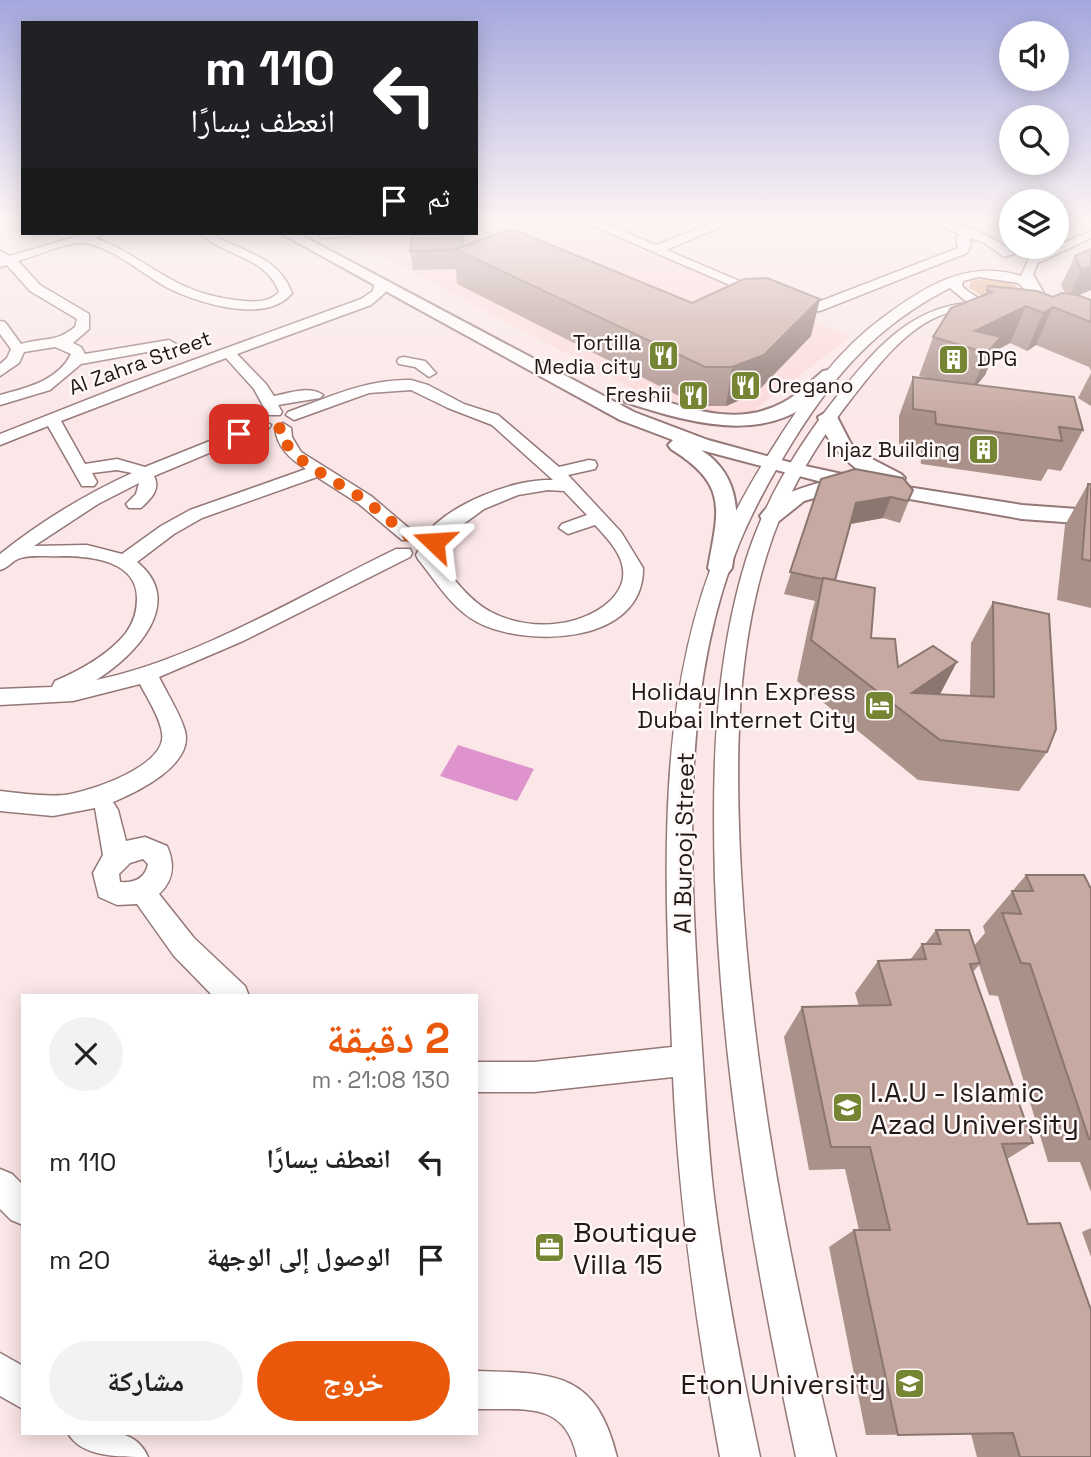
<!DOCTYPE html>
<html lang="ar">
<head>
<meta charset="utf-8">
<style>
  body { margin:0; font-family:"Space Grotesk","Noto Naskh Arabic",sans-serif; background:#f2f2f2; color:#222; direction:rtl; height:100vh; display:flex; flex-direction:column; font-size:26px; white-space:nowrap }
  * { box-sizing:border-box; margin:0 }
  p { font-size:23px; color:#767676 }
  .icon { flex:none; width:38px; height:38px; fill:none; stroke:currentColor; stroke-width:2; stroke-linecap:round; stroke-linejoin:round }
  .map { position:relative; flex:1; overflow:hidden; direction:ltr }
  .drawer { position:absolute; left:21px; top:994px; width:457px; height:441px; display:flex; flex-direction:column; background:#fff; border-radius:0px; box-shadow:0 4px 18px #0003; direction:rtl }
  .drawer>* { flex:none }
  .top-card { position:absolute; left:21px; top:21px; width:457px; height:214px; border-radius:0px; box-shadow:0 4px 18px #0003; direction:rtl; background:#202124; color:#fff; overflow:hidden }
  .fabs { position:absolute; left:999px; top:21px; display:grid; gap:14px }
  .fabs a { display:grid; place-items:center; width:70px; height:70px; border-radius:50%; background:#fff; box-shadow:0 4px 18px #0003; font-size:35px }
  .pin { position:absolute; display:grid; place-items:center; width:60px; height:60px; color:#fff; margin:-30px; border-radius:14px; box-shadow:0 4px 10px #0006 }
  .me { position:absolute; width:77px; margin:-38px; rotate:290deg; stroke-linejoin:round; filter:drop-shadow(0 0 5px #0008) }
  .turn { display:flex; align-items:center; gap:24px; height:147px; padding:0 28px; font-size:32px }
  .turn .icon { width:91px; height:91px; stroke-width:2.5 }
  .turn b { display:block; font-size:49px; line-height:60px }
  .then { display:flex; align-items:center; height:66px; padding:0 28px; background:#0003; gap:14px; font-size:26px }
  .round { display:grid; place-items:center; flex:none; width:74px; height:74px; border-radius:37px; background:#f2f2f2 }
  .head { display:flex; align-items:center; justify-content:space-between; height:119px; padding:0 28px }
  h1 { font-size:42px; font-weight:700; line-height:52px; color:#ea580c }
  .button { display:flex; gap:14px; margin-top:auto; padding:14px 28px }
  .button a { flex:1; height:80px; border-radius:42px; background:#ea580c; color:#fff; font-size:28px; font-weight:700; line-height:80px; text-align:center }
  .button a+a { background:#f2f2f2; color:#222 }
  ul { padding:0; list-style:none }
  li { display:flex; align-items:center; gap:21px; height:98px; padding:0 28px }
  li div { flex:1 }
  li b { display:block; font-size:26px }
  li em { font-style:normal }
  .map>svg:first-child { display:block }
  .built { fill:#fcdada }
  .green { fill:#e4b593 }
  .water { fill:#df93cc }
  .lines { fill:none; stroke-linecap:round; stroke-linejoin:round }
  .minor-casing { stroke:#957778; stroke-width:3 }
  .major-casing { stroke:#957778; stroke-width:4 }
  .minor { fill:#fff; fill-rule:evenodd }
  .major { fill:#fff; fill-rule:evenodd }
  .wall { fill:#aa918a }
  .shaded-wall { fill:#8b7670 }
  .building { fill:#c6a9a0; stroke:#8b7670; stroke-width:2 }
  .route { stroke:#ea580c; stroke-width:12; stroke-dasharray:0 21.6 }
  .labels { text-anchor:middle; stroke-width:5; stroke-linejoin:round; paint-order:stroke }
  .far-poi-label { font-size:21px; fill:#231818; stroke:#fff8f8; text-anchor:end }
  .far-street-label { font-size:21px; fill:#231818; stroke:#fff8f8 }
  .poi-label { font-size:24px; fill:#231818; stroke:#fff8f8; text-anchor:end }
  .street-label { font-size:24px; fill:#231818; stroke:#fff8f8 }
  .near-poi-label { font-size:28px; fill:#231818; stroke:#fff8f8; text-anchor:start }
</style>
</head>
<body>
<div class="map">
<svg width="1091" height="1457" viewBox="0 0 1091 1457">
  <rect width="100%" height="100%" fill="#fbe7e7"/>
  <polygon class="built" points="476,217 572,217 850,337 752,412 708,411 636,390 349,239 368,233 476,233"/>
  <polygon class="green" points="991,278 1009,281 1024,292 986,298 969,288 971,281"/>
  <polygon class="water" points="458,745 534,769 517,801 440,776"/>
  <g class="lines">
    <defs>
      <g id="minor">
        <path d="M573,217H589L656,245L728,217H744L666,250L794,304H813L958,248L956,238L960,234L917,217C945,217 995,234 1014,254L1004,257L985,243L970,238L971,244L967,253L820,311L792,312Z"/>
        <path d="M1091,231V238L1038,263L1033,274L1046,297C1024,322 1009,308 984,308C971,308 951,311 939,316C904,330 875,369 852,398C819,440 791,486 773,536C735,643 735,760 741,872C752,1071 789,1264 836,1457H796C755,1267 722,1075 715,880C712,773 714,664 746,560C765,499 799,444 838,395C874,351 909,308 968,303L950,288L946,290C876,327 836,373 795,438C774,472 754,507 739,544C679,692 690,864 700,1019C704,1076 707,1133 713,1189C724,1279 741,1368 760,1457H720C697,1331 679,1205 673,1077L534,1092H476V1062H534L672,1047C665,881 654,701 720,545C736,507 757,472 779,438C808,393 838,351 881,319C924,287 967,259 1021,276L1029,258ZM979,277L1018,283L1032,296C1014,313 977,302 962,286L963,281Z"/>
        <path d="M88,233H101L100,236L95,238C124,248 149,268 176,282C197,293 221,299 244,301C257,302 270,302 279,292C265,255 224,257 200,233C212,232 215,236 225,241C254,255 279,260 292,293C267,325 197,303 166,287C141,273 114,248 85,243C71,240 33,257 18,261L40,285L89,314V329L73,343L81,347L85,354L169,340L176,344L169,348L81,364L50,390L0,405V395C26,388 58,381 71,354L55,347L24,352L19,363L0,376V364L7,358L11,349L0,334V321L5,322L21,344C45,337 55,343 75,327L77,319L30,291L7,265L0,267V251L10,256Z"/>
        <polygon points="320,233 357,233 351,236 324,238 320,237"/>
        <path d="M380,279L386,283L385,293L371,305L237,354L266,384L274,396C289,393 310,385 323,395L320,398L278,405L282,412L280,415H268L254,389L226,358L61,421L85,464L117,459L145,467L257,422L263,420L271,425L269,428L154,476C161,489 151,499 141,508H129L126,504L136,494L139,483L98,504L34,546L87,545L122,554L161,526L190,510L306,469C290,459 277,447 275,428L283,423L291,428L292,437L301,452L371,496L418,536L416,540H402L359,504L317,477L202,518L174,534L137,562C187,602 135,656 96,680C195,660 305,593 396,549H410L412,553L410,557L243,641L159,677C167,694 180,713 185,731C194,765 137,792 113,802L118,810L126,841L145,837L167,846C175,864 174,880 159,894L194,938L245,986L249,996H213L174,956L137,904L117,905L99,897L93,873L103,855L95,808L53,816L0,811V791C21,793 43,797 64,795C89,792 168,766 162,733C160,717 147,698 140,684L73,701L0,705V689L52,687L55,681C81,670 108,655 126,633C134,622 137,611 137,598C137,560 89,556 61,556C49,557 29,554 18,559C11,562 8,568 0,570V554C40,522 84,495 132,473L117,470L92,473L97,482L94,486H82L48,426L0,445V434L127,384L361,299L373,291L374,283ZM143,859L148,864C145,879 134,883 120,882L119,874L130,863Z"/>
        <polygon points="404,357 425,361 436,373 429,377 415,367 399,364 397,361 399,358"/>
        <path d="M411,380L428,385L464,404L498,415L559,467L589,460L595,461L597,465L595,469L568,475L621,532L643,568C644,645 526,648 477,622C451,608 436,581 418,559L416,555L418,551H432C449,572 466,599 491,612C526,630 572,629 604,606C615,598 625,585 623,570C622,553 606,537 595,525L568,534L559,528L562,524L587,515L564,491L548,490L518,495L484,509L439,542H425L423,538C446,505 514,478 553,480L492,425L448,408L411,390L369,393L294,420L286,415L288,412C329,397 367,379 411,380Z"/>
        <polygon points="0,1169 12,1174 23,1185 23,1225 11,1220 0,1209"/>
        <polygon points="0,1353 23,1366 23,1409 0,1396"/>
        <path d="M476,1371C554,1373 596,1371 617,1457H577C565,1400 524,1410 476,1409Z"/>
        <path d="M68,1433C98,1433 134,1424 148,1457C118,1457 81,1457 68,1433Z"/>
      </g>
      <g id="major">
        <path d="M280,233H297L634,412L708,440L796,464L888,484L1022,505L1091,510V524L1022,519L848,488L804,501L779,521H763L760,516C775,495 798,489 822,482L701,450C745,478 738,523 732,568L728,573L720,576L712,573L708,568C719,508 728,485 671,449L668,445L673,440L620,420Z"/>
        <path d="M829,370L838,375C782,450 700,426 625,402L623,398L632,392C684,405 733,430 784,402C799,394 810,382 823,371Z"/>
        <path d="M828,411L835,413L851,444L870,458L901,474L905,478L901,482C869,491 826,446 818,417Z"/>
      </g>
    </defs>
    <use href="#minor" class="minor-casing"/>
    <use href="#major" class="major-casing"/>
    <use href="#minor" class="minor"/>
    <use href="#major" class="major"/>
  </g>
  <g class="wall">
    <polygon points="975,217 1012,217 1012,225 1006,228"/>
    <polygon points="464,246 692,303 811,336 756,393 726,406 699,406 457,284 456,269 413,270 410,251"/>
    <polygon points="1091,249 1077,295 1091,300 1091,371 1089,367 1036,345 1027,351 1010,343 995,351 985,375 977,385 1083,430 1061,471 1048,469 1041,481 921,464 920,451 899,449 899,416 913,377 929,379 919,376 933,337 985,295 988,286 1053,297 1065,293 1061,285 1075,256"/>
    <polygon points="1091,373 1091,406 1078,398"/>
    <polygon points="821,479 913,490 900,523 883,518 851,524 835,580 871,638 898,667 940,694 970,696 971,643 993,602 1047,752 1019,791 918,780 797,681 810,619 815,601 784,594"/>
    <polygon points="1088,484 1091,484 1091,608 1057,600 1065,525"/>
    <polygon points="1026,875 1091,889 1091,1192 1080,1162 1048,1162 998,996 989,995 979,965 973,972 1033,1143 1007,1159 1091,1457 977,1457 971,1434 866,1435 829,1247 854,1230 859,1230 845,1169 809,1170 784,1037 802,1007 859,1006 855,993 878,961 910,960 922,944 925,944 936,930 974,946 985,933 983,926"/>
    <polygon points="1091,1228 1091,1257 1082,1232"/>
  </g>
  <g class="shaded-wall">
    <polygon points="1010,217 1012,217 1012,225 1006,228"/>
    <polygon points="1091,266 1091,290 1068,300 1081,270"/>
    <polygon points="820,299 811,336 756,393 726,406 732,367"/>
    <polygon points="1026,306 1010,343 995,351 985,375 971,392 987,353 975,331"/>
    <polygon points="1053,307 1036,345 1027,351 1043,313"/>
    <polygon points="891,497 883,518 849,524 856,503"/>
    <polygon points="957,662 936,702 912,693"/>
  </g>
  <g class="building">
    <polygon points="508,230 517,231 692,303 744,279 767,278 820,299 764,355 732,367 705,367 455,249"/>
    <polygon points="463,233 463,246 455,249 455,250 410,251 412,235"/>
    <polygon points="1091,249 1091,266 1081,270 1075,256"/>
    <polygon points="988,286 1037,291 1053,297 1062,293 1077,295 1091,300 1091,322 1053,307 1043,313 1026,306 975,331 1001,337 987,353 933,337 951,308 992,292 987,290"/>
    <polygon points="913,377 1074,397 1083,430 1059,427 1062,441 936,424 935,412 913,409"/>
    <polygon points="855,469 903,478 913,490 908,501 891,497 856,503 835,580 823,578 822,579 790,572 821,479"/>
    <polygon points="1088,484 1091,484 1091,561 1082,559"/>
    <polygon points="823,578 875,588 871,638 895,639 898,667 933,646 957,662 912,693 994,697 993,602 1049,614 1056,729 1047,752 940,740 811,640"/>
    <polygon points="1026,875 1084,875 1091,889 1091,1139 1089,1139 1030,964 1021,963 1002,913 1021,914 1012,891 1033,891"/>
    <polygon points="936,930 969,930 980,963 970,964 1033,1143 1002,1144 1028,1224 1060,1223 1091,1310 1091,1457 1020,1457 1013,1433 898,1435 854,1230 890,1230 870,1147 831,1147 802,1007 891,1005 878,961 926,959 922,944 941,944"/>
  </g>
  <linearGradient id="sky" x2="0" y2="1"><stop stop-color="#a4a7dd"/><stop offset="0.52" stop-color="#fdf4f4"/><stop offset="1" stop-color="#fdf4f4" stop-opacity="0"/></linearGradient>
  <rect width="1091" height="421" fill="url(#sky)"/>
  <g class="lines">
    <polyline class="route" points="239,434 263,425 271,429 283,428 288,447 305,463 365,500 409,536 427,536 434,542"/>
  </g>
  <defs>
    <symbol id="restaurant-square" viewBox="-11 -11 22 22"><rect x="-9" y="-9" width="18" height="18" rx="4" fill="#768533" stroke="#fff8f8"/><path d="M-5-6h1v4h1v-4h1v4h1v-4h1v5L-1.5 .5V6h-2V.5L-5-1ZM5-6V6H3V1.5H1.5Q1.5-4 5-6Z" fill="#fff"/></symbol>
    <symbol id="building-square" viewBox="-11 -11 22 22"><rect x="-9" y="-9" width="18" height="18" rx="4" fill="#768533" stroke="#fff8f8"/><path d="M-4-6H4V6H1V3H-1V6H-4ZM-2.5-4.3h1.7v1.8h-1.7ZM.8-4.3h1.7v1.8H.8ZM-2.5-1h1.7V.8h-1.7ZM.8-1h1.7V.8H.8Z" fill="#fff"/></symbol>
    <symbol id="hotel-square" viewBox="-11 -11 22 22"><rect x="-9" y="-9" width="18" height="18" rx="4" fill="#768533" stroke="#fff8f8"/><path d="M-6-4.5h1.5V1H6V5H4.5V3h-9V5H-6ZM-4 0a1.8 1.8 0 1 1 3.6 0ZM.5 0V-2.5h3Q6-2.5 6 0Z" fill="#fff"/></symbol>
    <symbol id="university-square" viewBox="-11 -11 22 22"><rect x="-9" y="-9" width="18" height="18" rx="4" fill="#768533" stroke="#fff8f8"/><path d="M0-5L7-2L0 1L-7-2ZM-4 1L0 2.5L4 1V4Q0 6-4 4Z" fill="#fff"/></symbol>
    <symbol id="office-square" viewBox="-11 -11 22 22"><rect x="-9" y="-9" width="18" height="18" rx="4" fill="#768533" stroke="#fff8f8"/><path d="M-6-3h4V-5.5h4V-3h4V5H-6ZM-1-4.5V-3h2v-1.5ZM-6 0V1H6V0Z" fill="#fff"/></symbol>
  </defs>
  <g fill-rule="evenodd">
    <use href="#restaurant-square" x="646" y="338" width="35" height="35"/>
    <use href="#building-square" x="936" y="342" width="35" height="35"/>
    <use href="#restaurant-square" x="728" y="368" width="35" height="35"/>
    <use href="#restaurant-square" x="676" y="378" width="35" height="35"/>
    <use href="#building-square" x="966" y="432" width="35" height="35"/>
    <use href="#hotel-square" x="862" y="688" width="35" height="35"/>
    <use href="#university-square" x="830" y="1090" width="35" height="35"/>
    <use href="#office-square" x="532" y="1230" width="35" height="35"/>
    <use href="#university-square" x="892" y="1366" width="35" height="35"/>
  </g>
  <g class="labels">
    <g class="far-poi-label">
      <text x="641" y="350">Tortilla<tspan x="641" dy="24">Media city</tspan></text>
      <text x="977" y="366" text-anchor="start">DPG</text>
      <text x="768" y="393" text-anchor="start">Oregano</text>
      <text x="671" y="402">Freshii</text>
      <text x="960" y="457">Injaz Building</text>
    </g>
    <g class="far-street-label">
      <text transform="translate(140 363) rotate(-20)" y="7">Al Zahra Street</text>
    </g>
    <g class="poi-label">
      <text x="856" y="700">Holiday Inn Express<tspan x="856" dy="28">Dubai Internet City</tspan></text>
    </g>
    <g class="street-label">
      <text transform="translate(684 843) rotate(-89)" y="8">Al Burooj Street</text>
    </g>
    <g class="near-poi-label">
      <text x="870" y="1102">I.A.U - Islamic<tspan x="870" dy="32">Azad University</tspan></text>
      <text x="573" y="1242">Boutique<tspan x="573" dy="32">Villa 15</tspan></text>
      <text x="886" y="1394" text-anchor="end">Eton University</text>
    </g>
  </g>
</svg>
<div class="fabs">
<a><svg class="icon" aria-label="sound" viewBox="0 0 24 24"><path d="M4 9h4l5-4v14l-5-4H4zM17 9q2 3 0 6"/></svg></a>
<a><svg class="icon" aria-label="search" viewBox="0 0 24 24"><circle cx="10" cy="10" r="6"/><path d="M15 15l6 6"/></svg></a>
<a><svg class="icon" aria-label="layers" viewBox="0 0 24 24"><path d="M12 4l9 5-9 5-9-5zM3 14l9 5 9-5"/></svg></a>
</div>
<div class="pin" style="left:239px;top:434px;background:#d93025"><svg class="icon" aria-label="arrive" viewBox="0 0 24 24"><path d="M6 21V4h12l-3 4 3 4H6"/></svg></div>
<svg class="me" style="left:434px;top:542px" viewBox="-20 -20 40 40"><path d="M0-17L14 15 0 8-14 15z" fill="#ea580c" stroke="#fff" stroke-width="4"/></svg>
<div class="top-card">
<div class="turn"><svg class="icon" aria-label="left" viewBox="0 0 24 24"><path d="M17 20v-9H6M10 6l-5 5 5 5"/></svg><div><b>110 m</b>انعطف يسارًا</div></div>
<div class="then">ثم<svg class="icon" aria-label="arrive" viewBox="0 0 24 24"><path d="M6 21V4h12l-3 4 3 4H6"/></svg></div>
</div>
<section class="drawer">
<div class="head"><div><h1>2 دقيقة</h1><p>130 m · 21:08</p></div><a class="round"><svg class="icon" aria-label="close" viewBox="0 0 24 24"><path d="M6 6l12 12M18 6L6 18"/></svg></a></div>
<ul>
<li><svg class="icon" aria-label="left" viewBox="0 0 24 24"><path d="M17 20v-9H6M10 6l-5 5 5 5"/></svg><div><b>انعطف يسارًا</b></div><em>110 m</em></li>
<li><svg class="icon" aria-label="arrive" viewBox="0 0 24 24"><path d="M6 21V4h12l-3 4 3 4H6"/></svg><div><b>الوصول إلى الوجهة</b></div><em>20 m</em></li>
</ul>
<div class="button"><a>خروج</a><a>مشاركة</a></div>
</section>
</div>
</body>
</html>
